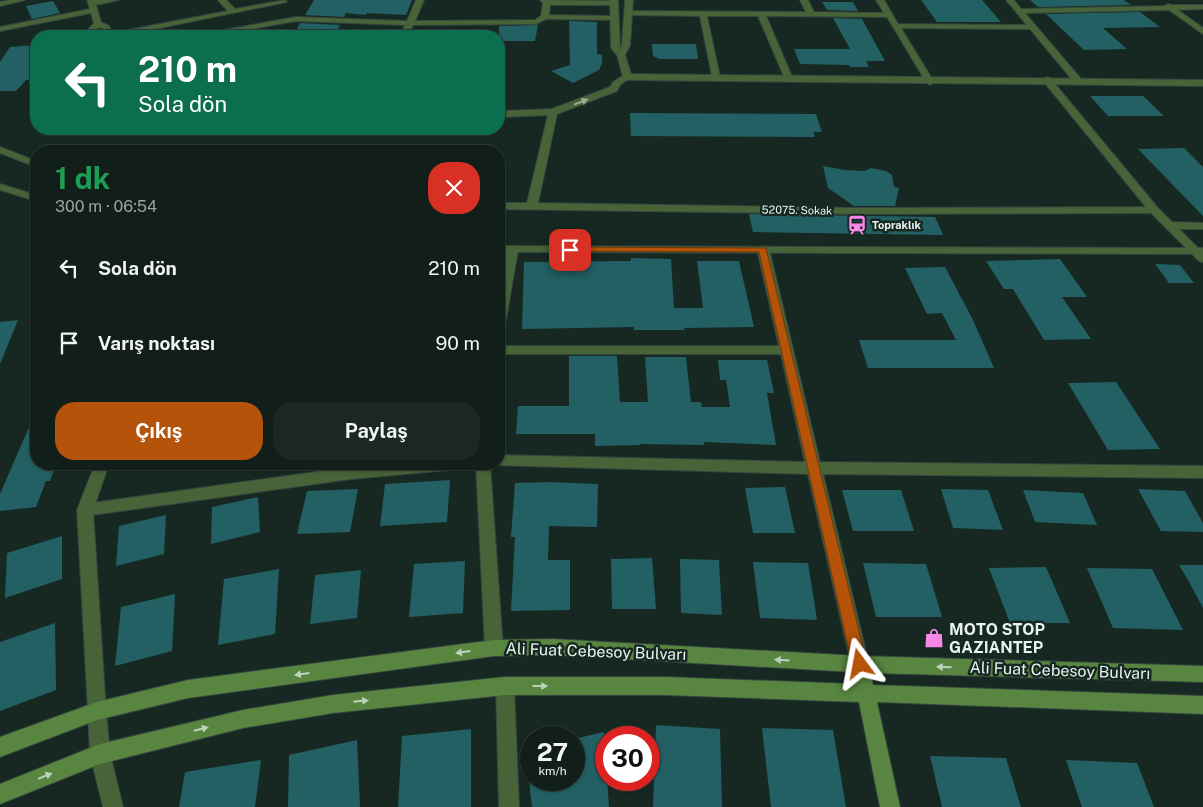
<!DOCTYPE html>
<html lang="tr">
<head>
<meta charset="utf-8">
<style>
  body { margin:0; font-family:"Public Sans",sans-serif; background:#1a2723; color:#f1f3f6; height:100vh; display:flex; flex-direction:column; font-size:19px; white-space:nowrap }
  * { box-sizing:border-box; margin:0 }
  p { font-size:16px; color:#9ca2a2 }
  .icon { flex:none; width:28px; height:28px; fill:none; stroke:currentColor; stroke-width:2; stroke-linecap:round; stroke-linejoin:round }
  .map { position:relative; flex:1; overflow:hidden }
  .details { position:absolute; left:30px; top:145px; width:475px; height:325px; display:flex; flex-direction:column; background:#111e1a; border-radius:20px; box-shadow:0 1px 4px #0004,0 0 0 1px #303c39 }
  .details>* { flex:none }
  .hud { position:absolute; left:30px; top:30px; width:475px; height:105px; border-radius:20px; box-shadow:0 1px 4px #0004,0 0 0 1px #303c39; background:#0b6e4f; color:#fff; overflow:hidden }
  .speed { position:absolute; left:520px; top:726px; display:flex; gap:10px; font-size:25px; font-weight:700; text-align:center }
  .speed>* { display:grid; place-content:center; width:65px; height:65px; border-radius:50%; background:#111e1a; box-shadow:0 1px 4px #0004,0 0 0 1px #303c39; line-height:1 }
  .speed small { font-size:12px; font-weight:400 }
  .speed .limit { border:8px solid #d22; background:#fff; color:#111 }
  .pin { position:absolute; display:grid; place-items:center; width:42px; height:42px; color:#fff; margin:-21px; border-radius:10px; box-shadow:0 2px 8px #0006 }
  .me { position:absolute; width:55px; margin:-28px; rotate:347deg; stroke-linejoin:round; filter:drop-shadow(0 0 4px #0008) }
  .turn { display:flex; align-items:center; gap:18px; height:105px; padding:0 25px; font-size:22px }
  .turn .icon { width:65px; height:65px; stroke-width:2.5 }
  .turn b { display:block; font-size:35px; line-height:42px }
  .round { display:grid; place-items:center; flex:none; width:52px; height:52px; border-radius:20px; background:#1a2723 }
  .head { display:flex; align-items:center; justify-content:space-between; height:85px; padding:0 25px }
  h1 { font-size:30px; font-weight:700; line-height:38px; color:#1e9e55 }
  .cta { display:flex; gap:10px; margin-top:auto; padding:10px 25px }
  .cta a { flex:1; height:58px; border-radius:20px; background:#b45309; color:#fff; font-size:20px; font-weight:700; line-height:58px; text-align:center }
  .cta a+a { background:#1a2723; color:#f1f3f6 }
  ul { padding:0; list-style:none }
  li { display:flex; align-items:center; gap:15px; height:75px; padding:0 25px }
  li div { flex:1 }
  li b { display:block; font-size:19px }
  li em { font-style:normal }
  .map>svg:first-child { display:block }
  .building { fill:#226064 }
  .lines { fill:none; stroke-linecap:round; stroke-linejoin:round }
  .minor-casing { stroke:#34443f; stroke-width:2 }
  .tertiary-casing { stroke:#34443f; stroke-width:2 }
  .secondary-casing { stroke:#34443f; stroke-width:2 }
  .minor { fill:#476338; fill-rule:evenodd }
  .tertiary { fill:#476338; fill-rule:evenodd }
  .secondary { fill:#588640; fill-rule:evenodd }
  .oneway { fill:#98ab93 }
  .oneway2 { fill:#bdd2ba }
  .route { fill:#b45309; stroke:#753606 }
  .labels { text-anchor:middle; stroke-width:5; stroke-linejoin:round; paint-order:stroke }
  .far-street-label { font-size:11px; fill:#e8f3ee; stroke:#172822 }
  .far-poi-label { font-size:11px; font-weight:bold; fill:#e8f3ee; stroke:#172822; text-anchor:start }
  .near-poi-label { font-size:16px; font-weight:bold; fill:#e8f3ee; stroke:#172822; text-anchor:start }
  .near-street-label { font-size:16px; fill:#e8f3ee; stroke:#172822 }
</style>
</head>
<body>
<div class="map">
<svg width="1203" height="807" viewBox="0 0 1203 807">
  <rect width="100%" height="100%" fill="#172822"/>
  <g class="building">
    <polygon points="314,0 412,0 406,15 367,13 366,15 346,13 344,17 305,15"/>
    <polygon points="921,0 982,0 1001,22 937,22"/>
    <polygon points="1030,0 1124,0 1131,5 1038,7"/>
    <polygon points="53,1 60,13 32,19 26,6"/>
    <polygon points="822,2 853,2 858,11 827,10"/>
    <polygon points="1140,12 1160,27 1103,28 1127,49 1084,50 1046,14"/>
    <polygon points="833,18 862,19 885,61 866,61 869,67 850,67 849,65 800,64 794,49 850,49"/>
    <polygon points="569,21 597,22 597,54 602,55 602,63 599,70 573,83 551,71 570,65"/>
    <polygon points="300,23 340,25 335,36 293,36"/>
    <polygon points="538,25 535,41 499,41 499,26"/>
    <polygon points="652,44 696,44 698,59 659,59 653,56"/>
    <polygon points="36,45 36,79 26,80 16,91 0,91 0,62 10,47"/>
    <polygon points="1090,96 1143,96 1164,116 1108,116"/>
    <polygon points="630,113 816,114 822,132 813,132 815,137 631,136"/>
    <polygon points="1184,148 1203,167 1203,216 1138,149"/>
    <polygon points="823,166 845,170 864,171 871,168 886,171 892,175 894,187 899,188 895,206 854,206 828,188"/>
    <polygon points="749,214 935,217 943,235 753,232"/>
    <polygon points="631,258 671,259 674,308 703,308 697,261 739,261 754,327 684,328 685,330 634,330 634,327 522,329 524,262 631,261"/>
    <polygon points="1060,259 1087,297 1062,297 1091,339 1044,340 1013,289 1004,289 986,261"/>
    <polygon points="1155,264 1180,265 1194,283 1169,283"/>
    <polygon points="945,267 973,320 994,368 868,368 859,340 956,340 942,313 927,314 905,268"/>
    <polygon points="18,320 0,364 0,322"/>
    <polygon points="569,356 617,356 620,402 648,402 645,357 686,357 691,402 701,402 702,407 730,407 726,380 720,380 718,360 767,360 774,393 767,393 776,445 704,442 704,445 640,444 641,445 595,446 595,434 516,434 518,406 569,406"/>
    <polygon points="1116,382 1160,449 1108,450 1068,383"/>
    <polygon points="36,411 36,464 56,464 50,481 46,481 36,507 0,511 0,494"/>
    <polygon points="450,480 447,522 380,526 385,484"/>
    <polygon points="550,482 598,484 597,527 549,526 548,560 570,560 570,610 511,611 515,537 511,537 515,483"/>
    <polygon points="785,487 795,533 753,533 745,488"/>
    <polygon points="358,489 350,532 297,534 307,491"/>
    <polygon points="941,489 988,490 1003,530 953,528"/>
    <polygon points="1138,489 1185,491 1203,523 1203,532 1161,531"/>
    <polygon points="842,490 901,490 914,531 853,531"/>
    <polygon points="1023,490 1083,493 1097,525 1035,522"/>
    <polygon points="258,497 260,532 211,544 212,507"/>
    <polygon points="166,515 164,554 116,566 119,526"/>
    <polygon points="62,536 62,579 5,598 7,553"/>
    <polygon points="652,558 656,609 612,609 611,559"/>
    <polygon points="680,559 719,560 722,615 681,613"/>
    <polygon points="465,561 463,613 409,617 414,564"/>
    <polygon points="753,562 808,563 817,620 760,618"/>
    <polygon points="863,563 926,564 942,617 876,617"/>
    <polygon points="1179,565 1203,565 1203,608 1188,580"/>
    <polygon points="1046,567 1070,623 1010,623 989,568"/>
    <polygon points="1087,568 1152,569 1183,630 1113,628"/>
    <polygon points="279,569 275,634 218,645 224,579"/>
    <polygon points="361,570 357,618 310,624 315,575"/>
    <polygon points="175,594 172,651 115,666 121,607"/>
    <polygon points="55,623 56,690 0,711 0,642"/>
    <polygon points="656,725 720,729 722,807 653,807"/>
    <polygon points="762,728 833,730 846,807 771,807"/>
    <polygon points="471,729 471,807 398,807 402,736"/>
    <polygon points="604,732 609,807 532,807 529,780 574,780 574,739"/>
    <polygon points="357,740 360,807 288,807 289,755"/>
    <polygon points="930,756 1006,758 1021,807 942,807"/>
    <polygon points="261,760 255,807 179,807 185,772"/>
    <polygon points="1066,760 1137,763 1154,807 1082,807"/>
  </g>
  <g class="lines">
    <defs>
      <g id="minor">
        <polygon points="10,0 25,0 0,6 0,2"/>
        <polygon points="87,0 119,0 96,5 101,22 109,26 112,33 228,11 218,0 226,0 235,9 285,0 287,2 121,36 106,36 103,29 99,27 96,30 99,36 91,36 88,30 94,23 91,13 0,31 0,27 90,9"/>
        <polygon points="416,0 424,0 415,21 535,20 541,16 543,3 540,0 614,1 618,3 617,5 550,5 549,15 614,16 618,18 614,20 546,19 536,24 413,25 408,36 400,36 405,25 296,21 213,36 197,36 201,34 296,17 407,21"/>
        <polygon points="800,0 808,0 814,12 884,13 876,0 884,0 898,24 1027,25 1006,0 1014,0 1021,9 1165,6 1168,4 1172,5 1203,5 1203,9 1178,10 1203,28 1203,34 1169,10 1025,13 1081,79 1082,81 1078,84 1075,83 1030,29 901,28 934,82 930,85 926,82 887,17 766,16 793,79 789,82 785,79 758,16 707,16 720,77 716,80 712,77 700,16 628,15 624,13 628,11 806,12"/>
        <polygon points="624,75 631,77 620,85 617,91 557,114 538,203 852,208 1146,207 1044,82 1043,80 1047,77 1050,78 1158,208 1172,222 1203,223 1203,229 1179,229 1203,253 1203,262 1199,261 1151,213 852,214 499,209 499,203 527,203 548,115 499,117 499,111 552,109 610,87 613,82"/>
        <polygon points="0,147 36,161 36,167 0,153"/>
        <polygon points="763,246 769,249 820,462 1203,466 1203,478 823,474 869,664 866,670 860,672 854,670 851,664 808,474 494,465 499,464 499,455 805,462 781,354 499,354 499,346 779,346 757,249"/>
        <polygon points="512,247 518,250 505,325 499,329 499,292 506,250"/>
        <polygon points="391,464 457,464 455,468 450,470 351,479 85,516 80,514 77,510 80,506 85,504 351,467"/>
        <polygon points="476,464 490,464 503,648 500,654 494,656 488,654 485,648"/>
        <polygon points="505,677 511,680 514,686 519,807 499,807 496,686 499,680"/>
        <polygon points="97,702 104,705 106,711 110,754 123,807 103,807 90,754 88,711 90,705"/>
      </g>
      <g id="tertiary">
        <polygon points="610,0 618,0 620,49 622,45 625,0 633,0 630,45 625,55 631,74 1203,80 1203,86 627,80 623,77 617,55 611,48"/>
        <polygon points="0,184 36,195 36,201 0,190"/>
        <polygon points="499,246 1203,248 1203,254 499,252"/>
        <polygon points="95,464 109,464 93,510 106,711 104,717 97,720 90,717 88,711 77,510"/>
      </g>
      <polygon id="secondary" points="553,639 860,656 1203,666 1203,682 871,673 873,685 1203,696 1203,714 877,702 900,807 880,807 859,702 665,695 505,695 333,713 243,728 100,764 0,804 0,784 100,744 243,710 333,695 505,677 665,677 855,684 853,672 553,655 494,656 188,698 97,720 0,757 0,737 97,702 188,680 494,640"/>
    </defs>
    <use href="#minor" class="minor-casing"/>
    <use href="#tertiary" class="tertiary-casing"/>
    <use href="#secondary" class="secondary-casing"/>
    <use href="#minor" class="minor"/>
    <use href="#tertiary" class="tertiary"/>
    <use href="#secondary" class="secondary"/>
  </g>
  <defs><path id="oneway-solid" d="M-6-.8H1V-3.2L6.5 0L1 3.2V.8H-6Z" transform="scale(1.25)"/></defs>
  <use class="oneway" href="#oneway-solid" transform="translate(581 102) rotate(-21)"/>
  <g class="oneway2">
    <use href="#oneway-solid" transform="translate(463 652) rotate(172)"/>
    <use href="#oneway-solid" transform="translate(782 660) rotate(-177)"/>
    <use href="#oneway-solid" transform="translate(944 667) rotate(-178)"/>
    <use href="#oneway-solid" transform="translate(302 674) rotate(172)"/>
    <use href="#oneway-solid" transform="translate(540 686)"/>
    <use href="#oneway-solid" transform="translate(361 701) rotate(-6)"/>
    <use href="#oneway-solid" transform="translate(201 729) rotate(-14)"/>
    <use href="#oneway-solid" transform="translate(45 776) rotate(-22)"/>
  </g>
  <polygon class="route" points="570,247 766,248 867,664 865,669 860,671 854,669 852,664 759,252 567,251 566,250"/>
  <defs>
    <symbol id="station-bare" viewBox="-9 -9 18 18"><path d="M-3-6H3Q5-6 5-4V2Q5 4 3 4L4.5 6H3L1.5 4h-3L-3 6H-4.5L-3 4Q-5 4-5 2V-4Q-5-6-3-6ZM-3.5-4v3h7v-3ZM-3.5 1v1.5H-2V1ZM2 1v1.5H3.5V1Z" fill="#f987e9" stroke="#172822" stroke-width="2.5" paint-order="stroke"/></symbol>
    <symbol id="shop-bare" viewBox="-9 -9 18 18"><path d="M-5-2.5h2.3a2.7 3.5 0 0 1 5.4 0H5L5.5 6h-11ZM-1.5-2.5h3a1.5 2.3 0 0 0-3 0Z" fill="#f987e9" stroke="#172822" stroke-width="2.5" paint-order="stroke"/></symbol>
  </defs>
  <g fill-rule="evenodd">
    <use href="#station-bare" x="843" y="211" width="28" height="28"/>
    <use href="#shop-bare" x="920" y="624" width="28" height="28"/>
  </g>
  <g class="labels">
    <g class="far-street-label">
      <text transform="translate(797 210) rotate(1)" y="4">52075. Sokak</text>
    </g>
    <g class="far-poi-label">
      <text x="872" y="229">Topraklık</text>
    </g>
    <g class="near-poi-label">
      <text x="949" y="635">MOTO STOP<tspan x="949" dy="18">GAZIANTEP</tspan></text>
    </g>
    <g class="near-street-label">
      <text transform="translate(596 651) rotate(2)" y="6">Ali Fuat Cebesoy Bulvarı</text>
      <text transform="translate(1060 670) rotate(2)" y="6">Ali Fuat Cebesoy Bulvarı</text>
    </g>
  </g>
</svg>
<div class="speed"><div>27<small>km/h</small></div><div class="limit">30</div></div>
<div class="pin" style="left:570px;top:250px;background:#d93025"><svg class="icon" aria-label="arrive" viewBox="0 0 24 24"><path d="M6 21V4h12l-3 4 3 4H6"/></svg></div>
<svg class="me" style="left:860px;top:664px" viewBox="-20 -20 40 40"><path d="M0-17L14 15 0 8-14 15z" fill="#b45309" stroke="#fff" stroke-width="4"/></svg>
<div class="hud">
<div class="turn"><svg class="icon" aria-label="left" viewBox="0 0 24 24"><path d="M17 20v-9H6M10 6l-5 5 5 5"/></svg><div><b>210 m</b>Sola dön</div></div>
</div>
<section class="details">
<div class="head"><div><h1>1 dk</h1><p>300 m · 06:54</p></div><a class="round" style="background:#d93025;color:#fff"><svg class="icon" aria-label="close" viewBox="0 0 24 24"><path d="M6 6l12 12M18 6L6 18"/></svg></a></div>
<ul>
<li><svg class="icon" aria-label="left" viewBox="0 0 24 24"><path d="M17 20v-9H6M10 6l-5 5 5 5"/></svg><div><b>Sola dön</b></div><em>210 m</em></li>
<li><svg class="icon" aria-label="arrive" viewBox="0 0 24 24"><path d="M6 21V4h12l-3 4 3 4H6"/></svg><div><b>Varış noktası</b></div><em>90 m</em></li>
</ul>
<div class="cta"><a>Çıkış</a><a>Paylaş</a></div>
</section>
</div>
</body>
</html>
